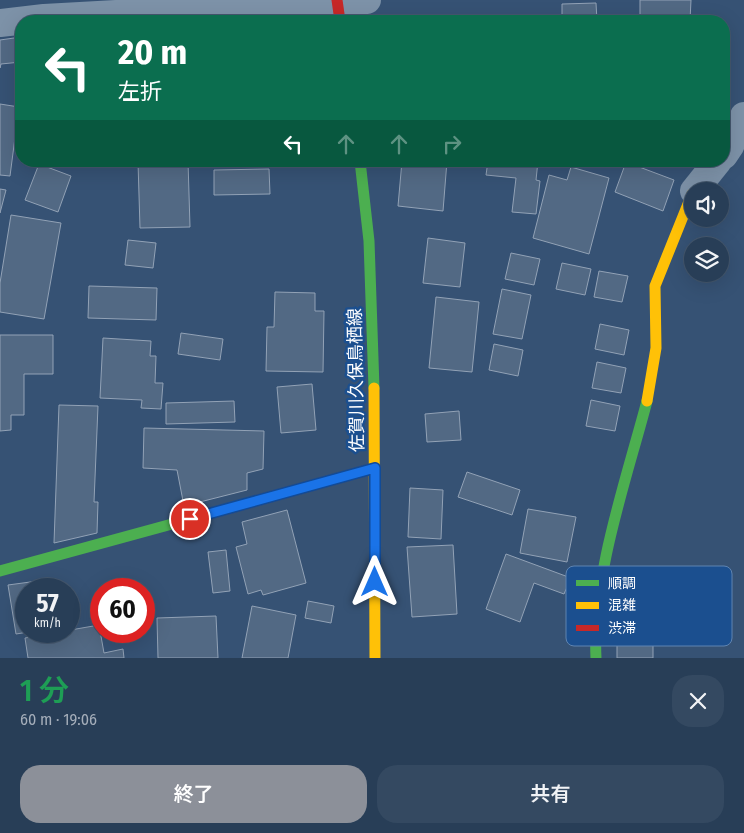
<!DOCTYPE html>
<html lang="ja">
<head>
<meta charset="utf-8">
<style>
  body { margin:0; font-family:"Fira Sans Condensed","Noto Sans JP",sans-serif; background:#344961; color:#f1f3f6; height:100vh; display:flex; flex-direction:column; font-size:19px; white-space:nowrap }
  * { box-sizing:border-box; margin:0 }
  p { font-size:16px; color:#a5aeba }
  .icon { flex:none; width:28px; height:28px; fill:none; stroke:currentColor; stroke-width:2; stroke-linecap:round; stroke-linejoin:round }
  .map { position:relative; height:658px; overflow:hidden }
  .details { display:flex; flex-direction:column; background:#283e57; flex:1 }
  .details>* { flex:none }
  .top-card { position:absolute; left:15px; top:15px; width:715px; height:152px; border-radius:20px; box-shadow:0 5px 20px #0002,0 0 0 1px #44576d; background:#0b6e4f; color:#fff; overflow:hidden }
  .fabs { position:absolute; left:684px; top:182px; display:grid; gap:10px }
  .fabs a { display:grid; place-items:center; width:45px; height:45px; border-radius:50%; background:#283e57; box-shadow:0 5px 20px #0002,0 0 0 1px #44576d; font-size:25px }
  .speed { position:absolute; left:15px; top:578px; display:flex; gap:10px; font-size:25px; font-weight:700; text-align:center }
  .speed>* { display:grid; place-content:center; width:65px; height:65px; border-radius:50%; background:#283e57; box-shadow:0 5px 20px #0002,0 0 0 1px #44576d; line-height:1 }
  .speed small { font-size:12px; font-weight:400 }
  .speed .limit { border:8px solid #d22; background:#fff; color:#111 }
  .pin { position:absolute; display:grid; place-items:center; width:42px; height:42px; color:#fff; margin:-21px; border:2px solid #fff; border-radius:50%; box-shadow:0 1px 5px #0007 }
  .me { position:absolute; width:55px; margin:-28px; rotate:0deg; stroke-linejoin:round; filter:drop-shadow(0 0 4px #0008) }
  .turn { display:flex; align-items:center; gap:18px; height:105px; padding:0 20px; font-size:22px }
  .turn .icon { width:65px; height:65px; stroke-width:2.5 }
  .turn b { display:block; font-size:35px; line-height:42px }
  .lanes { display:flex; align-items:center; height:48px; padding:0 20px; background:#0003; justify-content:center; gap:25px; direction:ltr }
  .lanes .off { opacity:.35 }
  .round { display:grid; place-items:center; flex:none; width:52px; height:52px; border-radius:20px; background:#344961 }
  .overview { display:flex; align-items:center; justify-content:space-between; height:85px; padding:0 20px }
  h1 { font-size:30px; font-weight:600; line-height:38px; color:#1e9e55 }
  .button { display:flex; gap:10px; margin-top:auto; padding:10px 20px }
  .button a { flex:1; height:58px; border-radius:20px; background:#8c9099; color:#fff; font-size:20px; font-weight:600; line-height:58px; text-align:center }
  .button a+a { background:#344961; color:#f1f3f6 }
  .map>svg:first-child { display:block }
  .building { fill:#526984; stroke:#92a2b6 }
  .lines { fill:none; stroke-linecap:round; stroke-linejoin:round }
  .street { stroke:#7d92a8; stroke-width:28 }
  .fast { stroke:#4caf50; stroke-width:11 }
  .slow { stroke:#ffc107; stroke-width:11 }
  .jam { stroke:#c62828; stroke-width:11 }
  .route-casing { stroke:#114b97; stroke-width:12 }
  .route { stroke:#1a73e8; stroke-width:9 }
  .labels { text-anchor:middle; stroke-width:5; stroke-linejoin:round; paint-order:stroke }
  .street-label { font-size:18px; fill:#fff; stroke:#1b4f8f }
  .key { fill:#1b4f8f; stroke:#5f84b1; stroke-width:1 }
  .key-label { font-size:14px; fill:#fff }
</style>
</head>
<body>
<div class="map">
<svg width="744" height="658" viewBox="0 0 744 658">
  <rect width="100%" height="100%" fill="#365274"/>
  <g class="building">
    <polygon points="640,0 691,0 690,21 640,21"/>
    <polygon points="596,3 597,21 562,21 562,4"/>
    <polygon points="21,37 21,62 1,64 0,68 0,40"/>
    <polygon points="0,104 19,107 10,176 0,175"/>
    <polygon points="51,161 96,161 96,166"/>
    <polygon points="188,161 190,227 140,228 138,162"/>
    <polygon points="402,161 447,161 443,211 398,206"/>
    <polygon points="488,161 538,161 536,180 540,181 536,214 512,212 516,178 486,175"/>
    <polygon points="626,162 674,180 663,211 615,192"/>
    <polygon points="39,164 71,176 58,212 25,200"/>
    <polygon points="571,167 609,178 589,254 533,238 549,175 567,180"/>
    <polygon points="269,169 270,194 214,195 214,170"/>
    <polygon points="0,189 6,190 0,213"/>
    <polygon points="11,215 61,223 44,319 0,312 0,283"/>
    <polygon points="428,238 465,243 460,287 423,283"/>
    <polygon points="128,240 156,243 153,268 125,265"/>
    <polygon points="511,253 540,259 534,285 505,279"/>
    <polygon points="562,263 591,269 585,295 556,289"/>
    <polygon points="599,271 628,276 622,302 594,297"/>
    <polygon points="89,286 157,288 156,320 88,318"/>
    <polygon points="502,289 531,295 522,339 493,334"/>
    <polygon points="275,292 315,293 315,311 324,311 323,372 266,371 267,327 274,327"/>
    <polygon points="436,297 479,302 472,372 429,368"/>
    <polygon points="600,324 629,330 624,355 595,349"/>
    <polygon points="181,333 223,339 220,360 178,354"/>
    <polygon points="0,335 53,335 53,374 24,374 24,415 11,415 11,430 0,431"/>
    <polygon points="103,338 151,341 150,356 156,356 155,383 163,383 161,409 141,408 142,400 100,398"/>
    <polygon points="494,344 523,350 518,376 489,370"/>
    <polygon points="597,362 626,368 621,393 592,388"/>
    <polygon points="312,384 316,430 281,433 277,387"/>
    <polygon points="591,400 620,406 615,431 586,426"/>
    <polygon points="234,401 235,422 166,424 166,403"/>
    <polygon points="59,405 98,406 94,502 98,502 97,533 54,543"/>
    <polygon points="459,411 461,440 427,442 425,414"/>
    <polygon points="144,428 264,431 263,469 247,473 247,490 184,506 177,470 143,468"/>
    <polygon points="467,472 520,490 512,515 458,497"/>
    <polygon points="410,488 443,490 441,539 408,537"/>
    <polygon points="528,509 576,517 567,562 520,553"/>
    <polygon points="287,510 306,583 263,595 261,590 248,594 236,547 247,544 242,522"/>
    <polygon points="453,545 457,614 412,617 407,547"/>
    <polygon points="226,550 230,591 213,593 208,552"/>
    <polygon points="506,554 571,578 564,594 534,583 520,622 486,609"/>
    <polygon points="45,580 46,589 26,589 26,631 35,631 16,634 8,585"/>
    <polygon points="308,601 334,606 331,623 305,618"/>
    <polygon points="252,606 296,615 288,658 242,658"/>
    <polygon points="216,616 218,658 158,658 157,618"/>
    <polygon points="99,625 104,653 123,649 124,658 28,658 25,638"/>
    <rect x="617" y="636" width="36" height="22"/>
  </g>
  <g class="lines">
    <g class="street">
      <polyline points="0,23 44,18 367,0"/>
      <polyline points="724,155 730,146 744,116"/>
      <polyline points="694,191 718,161"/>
    </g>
    <g class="fast">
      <polyline points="360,161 369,241 374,388"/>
      <polyline points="0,571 183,521"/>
      <path d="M596,658C592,576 626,481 647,401"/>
    </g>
    <g class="slow">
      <polyline points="374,388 375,658"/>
      <polyline points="647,401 656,348 655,286 692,194"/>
    </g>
    <g class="jam">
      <polyline points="337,0 340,21"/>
      <polyline points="183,521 375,468"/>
    </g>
  </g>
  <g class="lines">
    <defs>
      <polyline id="route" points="190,519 375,468 375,582"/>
    </defs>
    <use href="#route" class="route-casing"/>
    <use href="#route" class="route"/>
  </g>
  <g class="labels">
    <g class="street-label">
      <text transform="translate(356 380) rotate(-91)" y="6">佐賀川久保鳥栖線</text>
    </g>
  </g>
  <rect x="566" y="566" width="166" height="80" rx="8" class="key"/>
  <rect x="576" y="580" width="23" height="6" fill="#4caf50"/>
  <rect x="576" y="602" width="23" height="7" fill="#ffc107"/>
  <rect x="576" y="625" width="23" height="6" fill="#c62828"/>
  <g class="key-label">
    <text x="608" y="588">順調</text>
    <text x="608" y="610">混雑</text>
    <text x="608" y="633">渋滞</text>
  </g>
</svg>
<div class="fabs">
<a><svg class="icon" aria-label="sound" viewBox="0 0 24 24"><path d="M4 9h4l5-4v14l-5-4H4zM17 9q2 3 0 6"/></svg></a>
<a><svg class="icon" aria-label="layers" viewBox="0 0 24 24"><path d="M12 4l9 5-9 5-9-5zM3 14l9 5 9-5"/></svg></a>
</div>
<div class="speed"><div>57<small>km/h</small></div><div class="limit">60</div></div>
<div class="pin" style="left:190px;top:519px;background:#d93025"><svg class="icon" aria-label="arrive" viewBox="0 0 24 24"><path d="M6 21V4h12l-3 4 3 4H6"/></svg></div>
<svg class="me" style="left:375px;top:582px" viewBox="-20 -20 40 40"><path d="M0-17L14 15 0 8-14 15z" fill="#1a73e8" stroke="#fff" stroke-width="4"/></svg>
<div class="top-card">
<div class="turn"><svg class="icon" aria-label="left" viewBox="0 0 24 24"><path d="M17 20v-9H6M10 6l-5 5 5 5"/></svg><div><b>20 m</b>左折</div></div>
<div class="lanes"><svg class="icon" aria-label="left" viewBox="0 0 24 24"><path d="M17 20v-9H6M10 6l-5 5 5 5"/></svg><svg class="icon off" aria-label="ahead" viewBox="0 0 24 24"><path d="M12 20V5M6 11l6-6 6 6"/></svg><svg class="icon off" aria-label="ahead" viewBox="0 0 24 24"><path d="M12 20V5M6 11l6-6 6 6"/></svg><svg class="icon off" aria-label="right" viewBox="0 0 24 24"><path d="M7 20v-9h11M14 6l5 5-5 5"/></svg></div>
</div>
</div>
<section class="details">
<div class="overview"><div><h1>1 分</h1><p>60 m · 19:06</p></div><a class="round"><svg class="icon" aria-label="close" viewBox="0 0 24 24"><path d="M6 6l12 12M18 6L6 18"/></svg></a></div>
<div class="button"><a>終了</a><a>共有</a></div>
</section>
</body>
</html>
